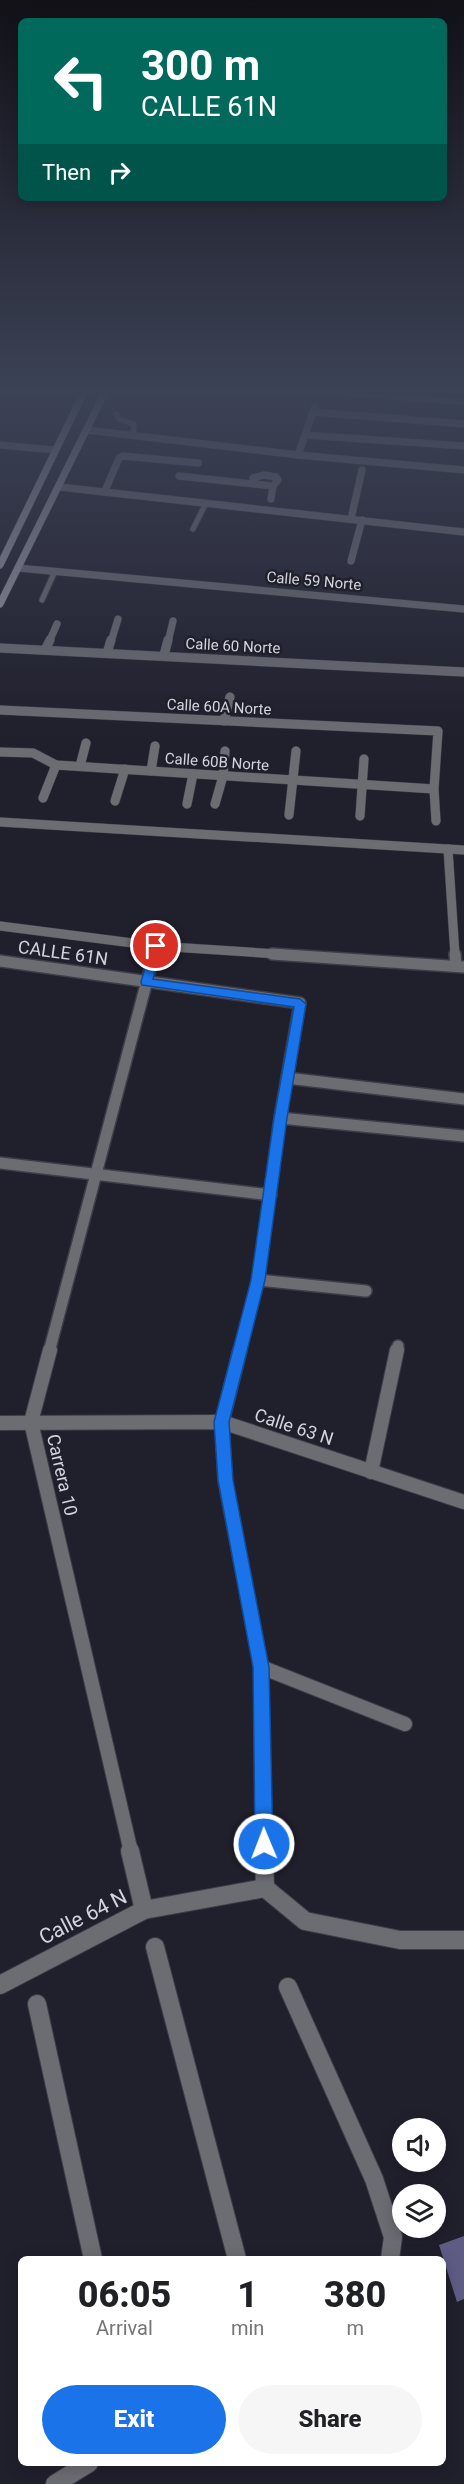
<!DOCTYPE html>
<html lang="en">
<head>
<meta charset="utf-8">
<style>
  body { margin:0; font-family:Roboto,sans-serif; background:#f6f6f6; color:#202124; height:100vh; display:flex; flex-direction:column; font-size:22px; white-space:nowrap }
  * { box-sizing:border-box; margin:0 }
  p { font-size:20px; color:#757577 }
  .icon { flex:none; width:33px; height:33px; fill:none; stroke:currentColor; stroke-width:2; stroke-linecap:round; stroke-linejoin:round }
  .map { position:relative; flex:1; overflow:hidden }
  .drawer { position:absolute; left:18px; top:2256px; width:428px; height:210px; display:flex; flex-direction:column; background:#fff; border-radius:9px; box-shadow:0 3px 15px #0003 }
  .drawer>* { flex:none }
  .top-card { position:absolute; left:18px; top:18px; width:429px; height:183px; border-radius:9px; box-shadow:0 3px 15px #0003; background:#00695c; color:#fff; overflow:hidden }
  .fabs { position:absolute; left:392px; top:2118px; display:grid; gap:12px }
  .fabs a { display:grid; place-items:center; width:54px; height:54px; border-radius:50%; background:#fff; box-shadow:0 3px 15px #0003; font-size:30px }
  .pin { position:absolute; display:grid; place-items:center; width:51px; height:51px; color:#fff; margin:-26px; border:3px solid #fff; border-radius:50%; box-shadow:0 2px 6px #0007 }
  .me { position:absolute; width:66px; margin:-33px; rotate:359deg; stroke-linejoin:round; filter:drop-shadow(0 0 4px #0008) }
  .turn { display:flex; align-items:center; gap:21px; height:126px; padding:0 24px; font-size:27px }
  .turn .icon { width:78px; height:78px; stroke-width:2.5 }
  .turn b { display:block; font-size:42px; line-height:51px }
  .then { display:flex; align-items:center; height:57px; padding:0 24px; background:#0003; gap:12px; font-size:22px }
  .eta { display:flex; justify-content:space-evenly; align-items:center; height:102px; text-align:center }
  .eta b { font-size:36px; font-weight:800; line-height:42px }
  .button { display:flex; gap:12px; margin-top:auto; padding:12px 24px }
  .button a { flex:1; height:69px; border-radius:36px; background:#1a73e8; color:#fff; font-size:24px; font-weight:800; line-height:69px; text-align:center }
  .button a+a { background:#f6f6f6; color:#202124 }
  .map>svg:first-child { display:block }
  .water { fill:#5e5b85 }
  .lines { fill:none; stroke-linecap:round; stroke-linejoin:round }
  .lane-casing { stroke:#3d3c48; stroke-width:7 }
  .street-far4-casing { stroke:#3d3c48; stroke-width:8 }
  .street-far3-casing { stroke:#3d3c48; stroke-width:10 }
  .street-far2-casing { stroke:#3d3c48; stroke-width:14 }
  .street-far1-casing { stroke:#3d3c48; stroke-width:16 }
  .street-casing { stroke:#3d3c48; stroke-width:20 }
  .secondary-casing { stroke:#3d3c48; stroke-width:8 }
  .lane { stroke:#6c6c73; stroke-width:5 }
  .street-far4 { stroke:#6c6c73; stroke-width:7 }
  .street-far3 { stroke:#6c6c73; stroke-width:9 }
  .street-far2 { stroke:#6c6c73; stroke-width:11 }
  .street-far1 { stroke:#6c6c73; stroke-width:14 }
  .street { stroke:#6c6c73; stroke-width:18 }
  .secondary { stroke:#9797a3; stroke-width:7 }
  .route { fill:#1a73e8; stroke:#114b97; stroke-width:1.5 }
  .labels { text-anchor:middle; stroke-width:5; stroke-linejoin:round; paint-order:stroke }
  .far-street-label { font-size:15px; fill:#d4d4dd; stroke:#201f2c }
  .street-label { font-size:18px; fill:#d4d4dd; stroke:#201f2c }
  .near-street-label { font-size:21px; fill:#d4d4dd; stroke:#201f2c }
</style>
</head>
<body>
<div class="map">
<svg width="464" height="2484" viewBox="0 0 464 2484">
  <rect width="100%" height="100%" fill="#201f2c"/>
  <polygon class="water" points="464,2236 464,2299 457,2302 439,2245"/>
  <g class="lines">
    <defs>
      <g id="lane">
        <polyline points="330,392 464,402"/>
        <polyline points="116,414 119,419 134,424 133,435"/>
        <polyline points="193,529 206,503"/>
        <polyline points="42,600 55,571"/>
      </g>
      <g id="street-far4">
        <polyline points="313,412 464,424"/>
        <polyline points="87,430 298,455 464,470"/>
        <polyline points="305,435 464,446"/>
        <polyline points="0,445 55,450"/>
        <polyline points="298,455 315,406"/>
        <polyline points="179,476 273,486"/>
        <polyline points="255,484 253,478 264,475 276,477 278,480 273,486 271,499"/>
        <polyline points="59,487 464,532"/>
        <polyline points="105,491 119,458 123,456 198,463"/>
        <polyline points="351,519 362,470"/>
        <polyline points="351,561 362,520"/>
        <polyline points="18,568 464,609"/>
        <polyline points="49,642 57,624"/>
        <polyline points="111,642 118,619"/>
        <polyline points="168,642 173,621"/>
      </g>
      <g id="street-far3">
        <polyline points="0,648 464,672"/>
        <polyline points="45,650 50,640"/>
        <polyline points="107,653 111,640"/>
        <polyline points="164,655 168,640"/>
        <polyline points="0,710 438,731 434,789 436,821"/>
        <polyline points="224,721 230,697"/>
        <polyline points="0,752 33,753 56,765 434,789"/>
        <polyline points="80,766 86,743"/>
        <polyline points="151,771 155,746"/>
        <polyline points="43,798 56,765"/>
        <polyline points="115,801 125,769"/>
        <polyline points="187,804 193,774"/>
        <polyline points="215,804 223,776 225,751"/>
        <polyline points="289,815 296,751"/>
        <polyline points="360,816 364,759"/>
        <polyline points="0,822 464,850"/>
        <polyline points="448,849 455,955"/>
        <polyline points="0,926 156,946 294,955"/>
        <polyline points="154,955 156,946"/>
      </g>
      <g id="street-far2">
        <polyline points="272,954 464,967"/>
        <polyline points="455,954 456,966"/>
        <polyline points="0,961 300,1003 280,1118 258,1280 240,1352"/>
        <polyline points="287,1078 464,1099"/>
        <polyline points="280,1118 464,1136"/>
        <polyline points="0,1163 271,1195"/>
        <polyline points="258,1280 366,1291"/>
        <polyline points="49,1352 154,954"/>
        <polyline points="397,1352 398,1346"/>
      </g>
      <g id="street-far1">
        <polyline points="50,1350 31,1422 131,1852"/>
        <polyline points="240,1350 222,1422 225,1480 261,1667 264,1852"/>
        <polyline points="0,1423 222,1422 464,1502"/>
        <polyline points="371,1472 397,1350"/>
        <polyline points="261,1667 405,1724"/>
      </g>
      <g id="street">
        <polyline points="130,1851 144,1910"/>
        <polyline points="264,1851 265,1888"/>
        <polyline points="155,1947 237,2259"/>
        <polyline points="0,1985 144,1910 265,1888 305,1921 400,1940 464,1940"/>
        <polyline points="288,1987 374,2179 393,2237 390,2259"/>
        <polyline points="37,2004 93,2259"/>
        <polyline points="55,2484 89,2463"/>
      </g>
      <g id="secondary">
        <polyline points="0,565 84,392"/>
        <polyline points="0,604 105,392"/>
      </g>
    </defs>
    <use href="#lane" class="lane-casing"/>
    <use href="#street-far4" class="street-far4-casing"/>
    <use href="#street-far3" class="street-far3-casing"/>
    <use href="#street-far2" class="street-far2-casing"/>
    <use href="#street-far1" class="street-far1-casing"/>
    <use href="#street" class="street-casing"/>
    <use href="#secondary" class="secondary-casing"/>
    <use href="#lane" class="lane"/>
    <use href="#street-far4" class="street-far4"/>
    <use href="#street-far3" class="street-far3"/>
    <use href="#street-far2" class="street-far2"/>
    <use href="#street-far1" class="street-far1"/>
    <use href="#street" class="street"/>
    <use href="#secondary" class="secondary"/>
  </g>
  <linearGradient id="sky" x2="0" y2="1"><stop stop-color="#121118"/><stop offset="0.53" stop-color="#3c4256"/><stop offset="1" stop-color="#3c4256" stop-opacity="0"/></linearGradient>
  <rect width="464" height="740" fill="url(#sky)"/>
  <polygon class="route" points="156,942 162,946 153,979 300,999 306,1004 287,1118 265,1280 229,1422 233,1480 269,1667 273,1844 270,1850 264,1853 258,1850 255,1844 253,1667 218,1480 214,1422 251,1280 274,1118 294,1007 142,985 141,982 151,946"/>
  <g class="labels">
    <g class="far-street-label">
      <text transform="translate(314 581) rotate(5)" y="5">Calle 59 Norte</text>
      <text transform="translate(233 646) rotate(3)" y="5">Calle 60 Norte</text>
      <text transform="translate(219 707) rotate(3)" y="5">Calle 60A Norte</text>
      <text transform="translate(217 762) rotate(4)" y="5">Calle 60B Norte</text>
    </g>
    <g class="street-label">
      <text transform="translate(63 953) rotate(8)" y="6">CALLE 61N</text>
      <text transform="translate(294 1427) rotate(18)" y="6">Calle 63 N</text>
      <text transform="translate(62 1475) rotate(77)" y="6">Carrera 10</text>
    </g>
    <g class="near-street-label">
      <text transform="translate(83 1917) rotate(-27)" y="7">Calle 64 N</text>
    </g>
  </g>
</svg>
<div class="fabs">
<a><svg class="icon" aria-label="sound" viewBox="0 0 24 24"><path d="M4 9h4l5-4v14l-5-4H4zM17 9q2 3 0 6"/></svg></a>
<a><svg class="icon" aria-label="layers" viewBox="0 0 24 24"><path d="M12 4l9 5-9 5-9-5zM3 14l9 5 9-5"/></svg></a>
</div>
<div class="pin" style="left:156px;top:946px;background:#d93025"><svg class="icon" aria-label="arrive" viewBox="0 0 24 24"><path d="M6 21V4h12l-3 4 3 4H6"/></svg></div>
<svg class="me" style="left:264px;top:1844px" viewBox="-20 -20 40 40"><circle r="17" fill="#1a73e8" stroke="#fff" stroke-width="3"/><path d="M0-11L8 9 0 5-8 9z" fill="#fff"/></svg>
<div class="top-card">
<div class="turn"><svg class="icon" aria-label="left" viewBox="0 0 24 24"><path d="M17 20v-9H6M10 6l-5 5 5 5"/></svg><div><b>300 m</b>CALLE 61N</div></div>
<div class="then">Then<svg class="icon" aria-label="right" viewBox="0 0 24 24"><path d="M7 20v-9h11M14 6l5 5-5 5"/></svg></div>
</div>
<section class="drawer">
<div class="eta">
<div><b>06:05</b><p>Arrival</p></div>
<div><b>1</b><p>min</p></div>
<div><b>380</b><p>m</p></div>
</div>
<div class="button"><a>Exit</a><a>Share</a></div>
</section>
</div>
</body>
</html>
